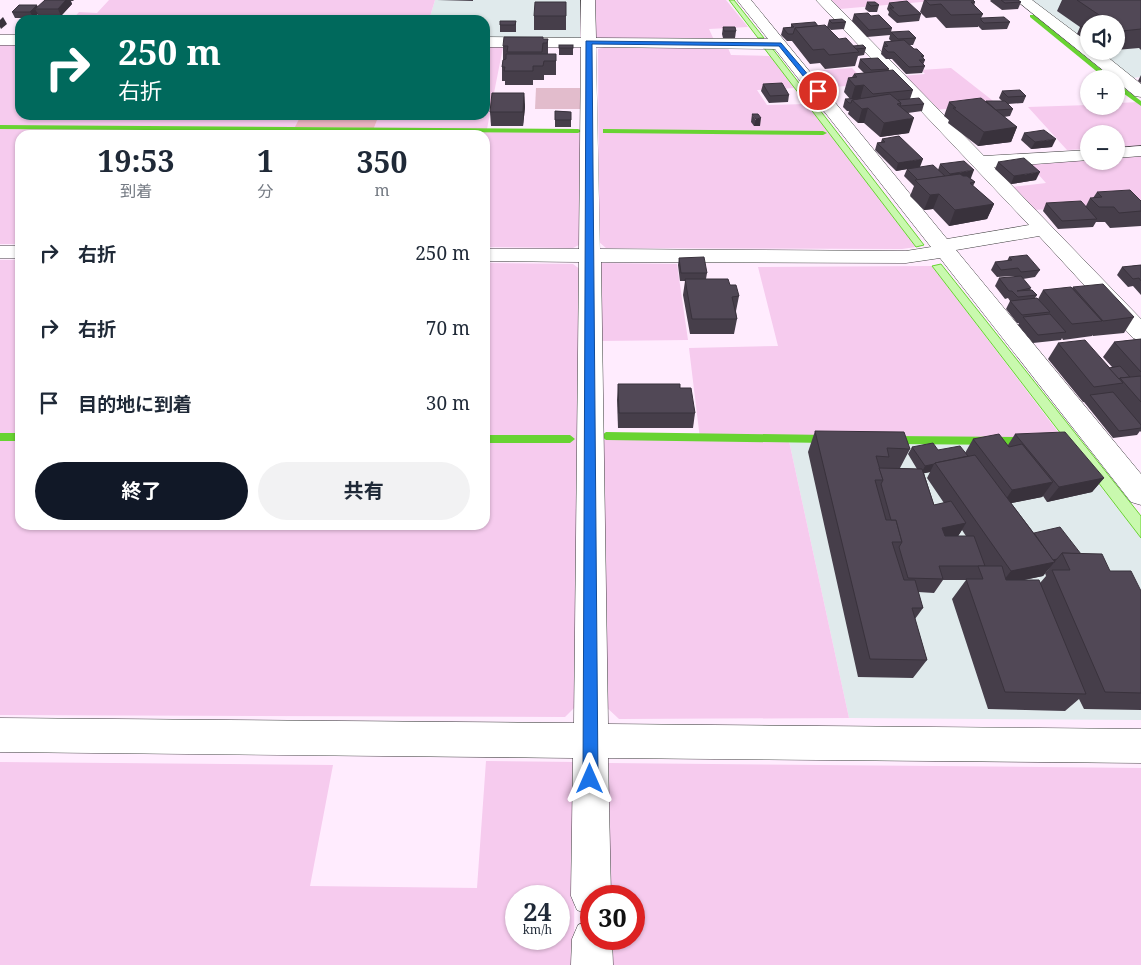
<!DOCTYPE html>
<html lang="ja">
<head>
<meta charset="utf-8">
<style>
  body { margin:0; font-family:"Noto Serif","Noto Sans JP",serif; background:#f2f2f3; color:#1f2937; height:100vh; display:flex; flex-direction:column; font-size:19px; white-space:nowrap }
  * { box-sizing:border-box; margin:0 }
  p { font-size:16px; color:#747a83 }
  .icon { flex:none; width:28px; height:28px; fill:none; stroke:currentColor; stroke-width:2; stroke-linecap:round; stroke-linejoin:round }
  .map { position:relative; flex:1; overflow:hidden }
  .sheet { position:absolute; left:15px; top:130px; width:475px; height:400px; display:flex; flex-direction:column; background:#fff; border-radius:15px; box-shadow:0 1px 4px #0004 }
  .sheet>* { flex:none }
  .guide { position:absolute; left:15px; top:15px; width:475px; height:105px; border-radius:15px; box-shadow:0 1px 4px #0004; background:#00695c; color:#fff; overflow:hidden }
  .tools { position:absolute; left:1080px; top:15px; display:grid; gap:10px }
  .tools a { display:grid; place-items:center; width:45px; height:45px; border-radius:50%; background:#fff; box-shadow:0 1px 4px #0004; font-size:25px }
  .speed { position:absolute; left:505px; top:885px; display:flex; gap:10px; font-size:25px; font-weight:700; text-align:center }
  .speed>* { display:grid; place-content:center; width:65px; height:65px; border-radius:50%; background:#fff; box-shadow:0 1px 4px #0004; line-height:1 }
  .speed small { font-size:12px; font-weight:400 }
  .speed .limit { border:8px solid #d22; background:#fff; color:#111 }
  .pin { position:absolute; display:grid; place-items:center; width:42px; height:42px; color:#fff; margin:-21px; border:2px solid #fff; border-radius:50%; box-shadow:0 1px 5px #0007 }
  .me { position:absolute; width:55px; margin:-28px; rotate:0deg; stroke-linejoin:round; filter:drop-shadow(0 0 4px #0008) }
  .turn { display:flex; align-items:center; gap:18px; height:105px; padding:0 20px; font-size:22px }
  .turn .icon { width:65px; height:65px; stroke-width:2.5 }
  .turn b { display:block; font-size:35px; line-height:42px }
  .eta { display:flex; justify-content:space-evenly; align-items:center; height:85px; text-align:center }
  .eta b { font-size:30px; font-weight:700; line-height:35px }
  .primary-button { display:flex; gap:10px; margin-top:auto; padding:10px 20px }
  .primary-button a { flex:1; height:58px; border-radius:30px; background:#111827; color:#fff; font-size:20px; font-weight:700; line-height:58px; text-align:center }
  .primary-button a+a { background:#f2f2f3; color:#1f2937 }
  ul { padding:0; list-style:none }
  li { display:flex; align-items:center; gap:15px; height:75px; padding:0 20px }
  li div { flex:1 }
  li b { display:block; font-size:19px }
  li em { font-style:normal }
  .map>svg:first-child { display:block }
  .industrial { fill:#e0eaec }
  .farmland { fill:#f6cbee; fill-rule:evenodd }
  .green { fill:#ebb4c2 }
  .cemetery { fill:#e2bccc }
  .water { fill:#c9f9ae; stroke:#68d332 }
  .lines { fill:none; stroke-linecap:round; stroke-linejoin:round }
  .stream { fill:#68d332; fill-rule:evenodd }
  .minor-casing { stroke:#3f3f3f; stroke-width:1 }
  .minor { fill:#fff; fill-rule:evenodd }
  .wall { fill:#463e4a; fill-rule:evenodd }
  .shaded-wall { fill:#39323c }
  .building { fill:#514856; stroke:#39323c }
  .route { fill:#1a73e8; stroke:#114b97 }
</style>
</head>
<body>
<div class="map">
<svg width="1141" height="965" viewBox="0 0 1141 965">
  <rect width="100%" height="100%" fill="#ffecfe"/>
  <g class="industrial">
    <polygon points="435,0 580,0 580,38 485,38 485,20 429,20"/>
    <polygon points="1032,0 1141,0 1141,77 1133,78 1099,51 1116,51 1116,24 1089,24 1089,43"/>
    <polygon points="789,441 1068,445 1141,538 1141,720 849,718"/>
  </g>
  <g class="farmland">
    <polygon points="109,0 435,0 429,20 72,20 79,12 97,13"/>
    <polygon points="595,0 726,0 748,27 709,29 714,40 603,39 596,37"/>
    <polygon points="831,0 945,0 839,9"/>
    <polygon points="0,45 20,45 20,115 301,115 296,127 374,128 379,115 485,115 485,47 503,47 487,129 584,129 583,243 573,248 485,247 485,135 20,135 20,244 0,244"/>
    <polygon points="604,47 728,48 731,55 770,56 795,88 757,90 767,105 807,104 916,247 902,249 606,248 599,242 598,49"/>
    <polygon points="852,68 867,84 824,88 810,71"/>
    <polygon points="951,68 997,104 935,110 902,76 925,74 921,70"/>
    <polygon points="1141,102 1141,146 1116,147 1116,134 1089,134 1089,149 1067,150 1028,107 1089,105 1089,106 1116,106 1116,103"/>
    <polygon points="1141,156 1141,203 1034,210 1012,187 1046,183 1029,164 1089,160 1116,161 1116,158"/>
    <polygon points="0,260 20,260 20,525 485,525 485,263 573,264 581,270 577,705 565,717 0,715"/>
    <polygon points="600,263 677,264 688,340 600,341"/>
    <polygon points="932,266 1068,445 789,441 849,718 619,719 603,704 601,439 700,439 689,348 778,346 758,267"/>
    <path d="M486,761L575,762L574,965H0V762L333,765L310,886L477,888ZM516,896H559V939H516Z"/>
    <polygon points="607,763 1141,768 1141,965 613,965 612,939 634,939 634,896 611,896"/>
  </g>
  <polygon class="green" points="301,115 379,115 374,128 295,127"/>
  <polygon class="cemetery" points="536,88 584,88 584,109 535,109"/>
  <g class="water">
    <polygon points="729,0 734,0 764,38 758,38"/>
    <polygon points="764,48 772,48 924,245 916,247"/>
    <polygon points="941,264 1141,516 1141,538 932,266"/>
  </g>
  <g class="lines">
    <g class="stream">
      <polygon points="1030,15 1034,15 1113,79 1106,79 1030,17"/>
      <polygon points="1116,82 1141,101 1141,106 1116,88"/>
      <polygon points="0,125 578,129 582,131 578,133 0,129"/>
      <polygon points="603,129 823,131 827,133 823,135 606,133 603,133"/>
      <polygon points="606,432 827,435 832,439 827,443 606,440 601,436"/>
      <rect x="0" y="433" width="20" height="8"/>
      <polygon points="485,435 570,435 575,439 570,443 485,443"/>
      <polygon points="893,436 1024,437 1029,441 1024,445 893,444 888,440"/>
    </g>
    <defs>
      <g id="minor">
        <path d="M581,0H595L596,38L768,39L737,0H751L947,239L1029,225L816,0H831L984,156L1089,150V160L994,167L1141,319V341L1133,338L1039,236L956,250L1141,474V505L1131,502L940,258L906,263L601,262L608,724L1141,729V763L608,758L611,896H591V916L577,910L571,896L573,758L0,752V718L574,723L579,262L485,261V249H579L581,47H485V37L581,38ZM596,47L775,49L931,247L906,251L600,249Z"/>
        <polygon points="1016,0 1032,0 1089,43 1089,51 1100,51 1141,84 1141,97 1135,96"/>
        <rect x="0" y="35" width="20" height="10"/>
        <polygon points="1141,146 1141,156 1116,158 1116,148"/>
        <rect x="0" y="246" width="20" height="12"/>
        <polygon points="591,919 591,939 612,939 613,965 571,965 572,939 578,925"/>
      </g>
    </defs>
    <use href="#minor" class="minor-casing"/>
    <use href="#minor" class="minor"/>
  </g>
  <g class="wall">
    <polygon points="45,0 74,0 73,1 71,1 72,4 61,16 38,16 38,14 34,18 15,18 12,12 38,7"/>
    <polygon points="437,0 473,0 473,1"/>
    <polygon points="924,0 973,0 975,2 974,6 983,14 981,18 1010,22 1007,29 982,30 978,26 978,27 946,28 936,17 926,18 920,12"/>
    <polygon points="991,0 1018,0 1021,2 1018,9 1002,10 990,1"/>
    <polygon points="1062,0 1141,0 1141,50 1139,48 1116,50 1116,24 1089,24 1089,40 1086,40 1077,34 1080,27 1057,11"/>
    <polygon points="566,2 566,30 534,30 534,16"/>
    <polygon points="867,2 879,5 877,12 869,12 865,9"/>
    <polygon points="889,3 921,14 919,21 897,23 888,15 889,12 887,9"/>
    <polygon points="854,14 871,16 892,28 891,32 916,38 913,45 909,45 924,56 923,59 925,60 923,65 925,66 922,73 906,74 892,59 886,59 881,54 882,49 884,42 891,41 889,39 890,35 867,37 852,21"/>
    <polygon points="829,20 846,22 844,29 831,30 827,27"/>
    <polygon points="516,21 516,32 500,32 500,25"/>
    <polygon points="791,24 818,26 839,39 853,46 866,48 864,55 858,56 855,66 825,69 820,63 810,64 792,41 787,41 781,35 783,28 791,27"/>
    <polygon points="723,27 736,31 735,38 723,38 722,34"/>
    <polygon points="543,39 548,39 548,54 556,54 556,75 544,75 544,80 533,80 533,85 505,85 505,81 502,81 502,67 503,59 503,46"/>
    <rect x="559" y="45" width="14" height="10"/>
    <polygon points="860,59 889,69 888,71 913,90 910,99 924,104 922,111 908,113 909,133 880,137 864,123 858,123 848,114 849,111 847,111 843,107 845,99 850,99 844,92 848,78 852,77 854,74 864,73 858,67"/>
    <polygon points="1141,75 1141,83 1138,81"/>
    <polygon points="763,84 789,95 788,102 769,103 761,91"/>
    <polygon points="1002,91 1026,96 1023,103 1008,104 1013,109 1010,116 1004,117 1017,127 1011,142 978,146 948,123 949,120 944,116 949,102 1002,101 999,98"/>
    <polygon points="524,93 525,107 523,126 491,126 490,112"/>
    <polygon points="555,111 571,112 571,127 555,127"/>
    <polygon points="752,114 760,126 754,126 751,122"/>
    <polygon points="1024,133 1052,147 1031,149 1021,140"/>
    <polygon points="882,139 920,167 938,170 940,164 971,178 970,178 975,182 973,186 994,204 987,219 949,226 933,209 924,210 910,196 914,186 904,176 907,169 896,171 875,150 877,143 881,142"/>
    <polygon points="998,162 1036,180 1011,184 995,169"/>
    <polygon points="1097,192 1141,201 1141,226 1110,228 1105,222 1096,222 1093,227 1058,229 1043,211 1046,203 1086,206 1090,198 1093,198"/>
    <polygon points="1009,257 1040,270 1035,277 1023,279 1031,290 1037,295 1035,298 1038,299 1043,290 1072,288 1073,287 1134,317 1124,333 1093,336 1092,335 1092,336 1063,340 1062,338 1061,340 1033,343 1018,325 1019,323 1017,323 1006,309 1010,301 1008,298 1005,299 995,286 999,278 1015,277 1014,276 997,277 991,270 995,262 1007,261"/>
    <polygon points="679,258 707,273 706,279 730,285 739,296 736,311 737,319 734,334 690,334 683,295 685,281 680,281 678,265"/>
    <polygon points="1141,265 1141,295 1133,286 1128,287 1117,275 1122,267"/>
    <polygon points="1141,339 1141,432 1140,431 1137,435 1113,438 1084,402 1085,402 1083,402 1048,359 1058,343 1109,368 1112,367 1103,357 1114,342"/>
    <polygon points="618,384 680,388 695,413 693,428 618,428 617,400"/>
    <path d="M815,431L910,449L900,468L917,469L908,454L912,447L965,453L973,439L1008,445L1015,434L1104,478L1092,492L1047,502L1043,496L1042,497L1011,503L1034,533L1081,554L1110,571L1141,591V710L1084,709L1079,699L1065,711L988,709L952,599L966,580H943L934,593L918,592L923,608L915,619L927,660L913,678L858,677L808,452ZM930,472L927,478L944,503L934,505L924,473ZM962,530L966,536H958ZM1051,566L1045,573L1046,576L1040,583L1023,580L1043,576Z"/>
  </g>
  <g class="shaded-wall">
    <polygon points="66,0 70,0 72,4 61,16 58,9"/>
    <polygon points="37,5 39,9 35,9 38,14 34,18 30,12"/>
    <polygon points="3,17 7,24 1,29 0,27 0,20"/>
    <polygon points="864,85 860,99 851,100 855,86"/>
    <polygon points="524,93 525,107 523,126 523,112"/>
    <polygon points="868,108 864,123 858,123 862,109"/>
    <polygon points="761,118 760,126 754,126 756,119"/>
    <polygon points="914,118 909,133 880,137 884,123"/>
    <polygon points="1017,127 1011,142 978,146 984,132"/>
    <polygon points="1056,139 1052,147 1031,149 1035,142"/>
    <polygon points="923,159 920,167 896,171 898,163"/>
    <polygon points="974,170 971,178 947,182 950,174"/>
    <polygon points="1040,172 1036,180 1011,184 1014,176"/>
    <polygon points="939,194 933,209 924,210 930,195"/>
    <polygon points="994,204 987,219 949,226 955,210"/>
    <polygon points="934,464 930,472 921,474 925,466"/>
    <polygon points="1104,478 1092,492 1047,502 1059,487"/>
    <polygon points="1053,482 1042,497 1002,505 1012,490"/>
    <polygon points="966,523 957,538 933,543 942,528"/>
    <polygon points="1057,559 1043,576 1000,585 1011,571 1046,561"/>
  </g>
  <g class="building">
    <polygon points="45,0 66,0 58,9 35,9"/>
    <polygon points="925,0 973,0 975,2 971,2 983,14 951,15 941,4 930,5"/>
    <polygon points="1001,0 1018,0 1021,2 1005,3"/>
    <polygon points="1077,0 1141,0 1141,29 1122,31 1116,30 1116,24 1103,24 1100,22 1108,21"/>
    <polygon points="907,1 921,14 899,16 890,8 894,8 889,3"/>
    <polygon points="535,2 566,2 566,16 534,16"/>
    <polygon points="867,2 875,2 879,5 871,6"/>
    <polygon points="19,5 37,5 30,12 12,12"/>
    <polygon points="868,13 871,16 879,15 892,28 869,30 854,14"/>
    <polygon points="1004,17 1010,22 984,23 981,20 981,18"/>
    <polygon points="842,19 846,22 832,23 829,20"/>
    <polygon points="500,21 516,21 515,25 500,25"/>
    <polygon points="815,22 818,26 795,28 793,34 788,34 783,28 794,27 791,24"/>
    <polygon points="825,25 839,39 846,38 859,52 829,55 824,49 813,50 795,28"/>
    <polygon points="1086,26 1089,28 1089,33 1080,27"/>
    <polygon points="723,27 735,27 736,31 724,31"/>
    <polygon points="909,31 916,38 898,39 891,32"/>
    <polygon points="504,37 543,37 543,39 548,39 547,43 543,43 542,52 507,52 508,46 503,46"/>
    <polygon points="904,40 914,49 917,49 924,56 921,56 925,60 919,60 925,66 909,67 894,52 888,52 883,47 888,46 884,42"/>
    <rect x="559" y="45" width="14" height="3"/>
    <polygon points="863,45 866,48 856,49 853,46"/>
    <polygon points="506,54 556,54 556,61 544,61 543,66 533,66 533,71 504,71 505,67 502,67 503,60 506,59"/>
    <polygon points="878,58 889,69 871,70 860,59"/>
    <polygon points="893,70 913,90 873,94 864,85 855,86 848,78 857,77 854,74"/>
    <polygon points="782,83 789,95 770,96 763,84"/>
    <polygon points="1020,90 1026,96 1008,97 1002,91"/>
    <polygon points="492,93 524,93 523,112 490,112"/>
    <polygon points="890,94 901,103 897,104 914,118 884,123 868,108 862,109 852,100"/>
    <polygon points="861,98 852,100 851,103 849,103 845,99"/>
    <polygon points="919,98 924,104 900,106 901,103 898,100"/>
    <polygon points="981,98 1017,127 984,132 953,108 956,108 949,102"/>
    <polygon points="986,101 1005,101 1013,109 996,110"/>
    <polygon points="555,111 571,112 571,120 555,120"/>
    <polygon points="752,114 758,114 761,118 756,119"/>
    <polygon points="1044,130 1056,139 1035,142 1024,133"/>
    <polygon points="899,136 923,159 898,163 877,143 885,142 882,139"/>
    <polygon points="1024,158 1040,172 1014,176 998,162"/>
    <polygon points="964,161 974,170 950,174 940,164"/>
    <polygon points="933,165 945,176 918,180 907,169"/>
    <polygon points="960,174 963,176 967,176 975,182 970,183 994,204 955,210 939,194 930,195 915,180"/>
    <polygon points="1130,190 1141,201 1141,211 1119,213 1114,207 1099,207 1090,198 1102,197 1097,192"/>
    <polygon points="1081,201 1097,219 1062,221 1046,203"/>
    <polygon points="1027,255 1040,270 1021,272 1018,268 1001,270 995,262 1012,260 1009,257"/>
    <polygon points="704,257 707,273 681,273 679,258"/>
    <polygon points="1141,265 1141,281 1139,278 1133,279 1122,267"/>
    <polygon points="1021,276 1031,288 1017,291 1032,290 1037,295 1018,297 1012,291 1009,291 999,278"/>
    <polygon points="685,279 728,279 730,285 736,285 739,296 732,297 737,319 692,319"/>
    <polygon points="1103,284 1134,317 1103,321 1073,287"/>
    <polygon points="1071,287 1102,321 1072,324 1043,290"/>
    <polygon points="1037,298 1050,312 1022,315 1010,301"/>
    <polygon points="1050,314 1066,332 1038,335 1023,317"/>
    <polygon points="1141,339 1141,372 1114,342"/>
    <polygon points="1085,340 1123,383 1094,387 1058,343"/>
    <polygon points="1120,366 1130,377 1120,378 1119,379 1109,368"/>
    <polygon points="1141,376 1141,402 1120,378"/>
    <polygon points="618,384 680,384 680,388 691,388 695,413 619,413"/>
    <polygon points="1113,392 1141,425 1141,428 1119,431 1090,395"/>
    <polygon points="815,431 904,432 910,449 887,448 889,457 876,456 883,480 875,480 886,520 896,520 902,542 892,542 904,580 915,580 923,608 912,608 927,660 870,659"/>
    <polygon points="1065,432 1104,478 1059,487 1015,434"/>
    <polygon points="999,434 1009,447 1022,444 1053,482 1012,490 973,439"/>
    <polygon points="933,443 938,450 960,446 968,456 935,463 934,464 925,466 912,447"/>
    <polygon points="975,455 1055,562 1011,571 935,463"/>
    <polygon points="879,468 922,469 934,505 951,501 966,523 942,528 945,536 974,536 985,566 939,566 943,579 908,578 899,547 902,542 896,520 891,520 881,484 883,480"/>
    <polygon points="1060,527 1081,554 1062,553 1057,559 1053,560 1034,533"/>
    <polygon points="1062,553 1102,554 1110,571 1131,571 1141,591 1141,693 1105,692 1052,570 1070,570"/>
    <polygon points="978,566 1002,566 1006,580 1039,580 1086,694 1005,692 966,579 983,579"/>
  </g>
  <polygon class="route" points="586,41 781,43 822,91 816,92 779,46 592,44 598,779 596,784 590,786 585,784 583,779"/>
</svg>
<div class="tools">
<a><svg class="icon" aria-label="sound" viewBox="0 0 24 24"><path d="M4 9h4l5-4v14l-5-4H4zM17 9q2 3 0 6"/></svg></a>
<a>+</a>
<a>−</a>
</div>
<div class="speed"><div>24<small>km/h</small></div><div class="limit">30</div></div>
<div class="pin" style="left:818px;top:91px;background:#d93025"><svg class="icon" aria-label="arrive" viewBox="0 0 24 24"><path d="M6 21V4h12l-3 4 3 4H6"/></svg></div>
<svg class="me" style="left:590px;top:779px" viewBox="-20 -20 40 40"><path d="M0-17L14 15 0 8-14 15z" fill="#1a73e8" stroke="#fff" stroke-width="4"/></svg>
<div class="guide">
<div class="turn"><svg class="icon" aria-label="right" viewBox="0 0 24 24"><path d="M7 20v-9h11M14 6l5 5-5 5"/></svg><div><b>250 m</b>右折</div></div>
</div>
<section class="sheet">
<div class="eta">
<div><b>19:53</b><p>到着</p></div>
<div><b>1</b><p>分</p></div>
<div><b>350</b><p>m</p></div>
</div>
<ul>
<li><svg class="icon" aria-label="right" viewBox="0 0 24 24"><path d="M7 20v-9h11M14 6l5 5-5 5"/></svg><div><b>右折</b></div><em>250 m</em></li>
<li><svg class="icon" aria-label="right" viewBox="0 0 24 24"><path d="M7 20v-9h11M14 6l5 5-5 5"/></svg><div><b>右折</b></div><em>70 m</em></li>
<li><svg class="icon" aria-label="arrive" viewBox="0 0 24 24"><path d="M6 21V4h12l-3 4 3 4H6"/></svg><div><b>目的地に到着</b></div><em>30 m</em></li>
</ul>
<div class="primary-button"><a>終了</a><a>共有</a></div>
</section>
</div>
</body>
</html>
